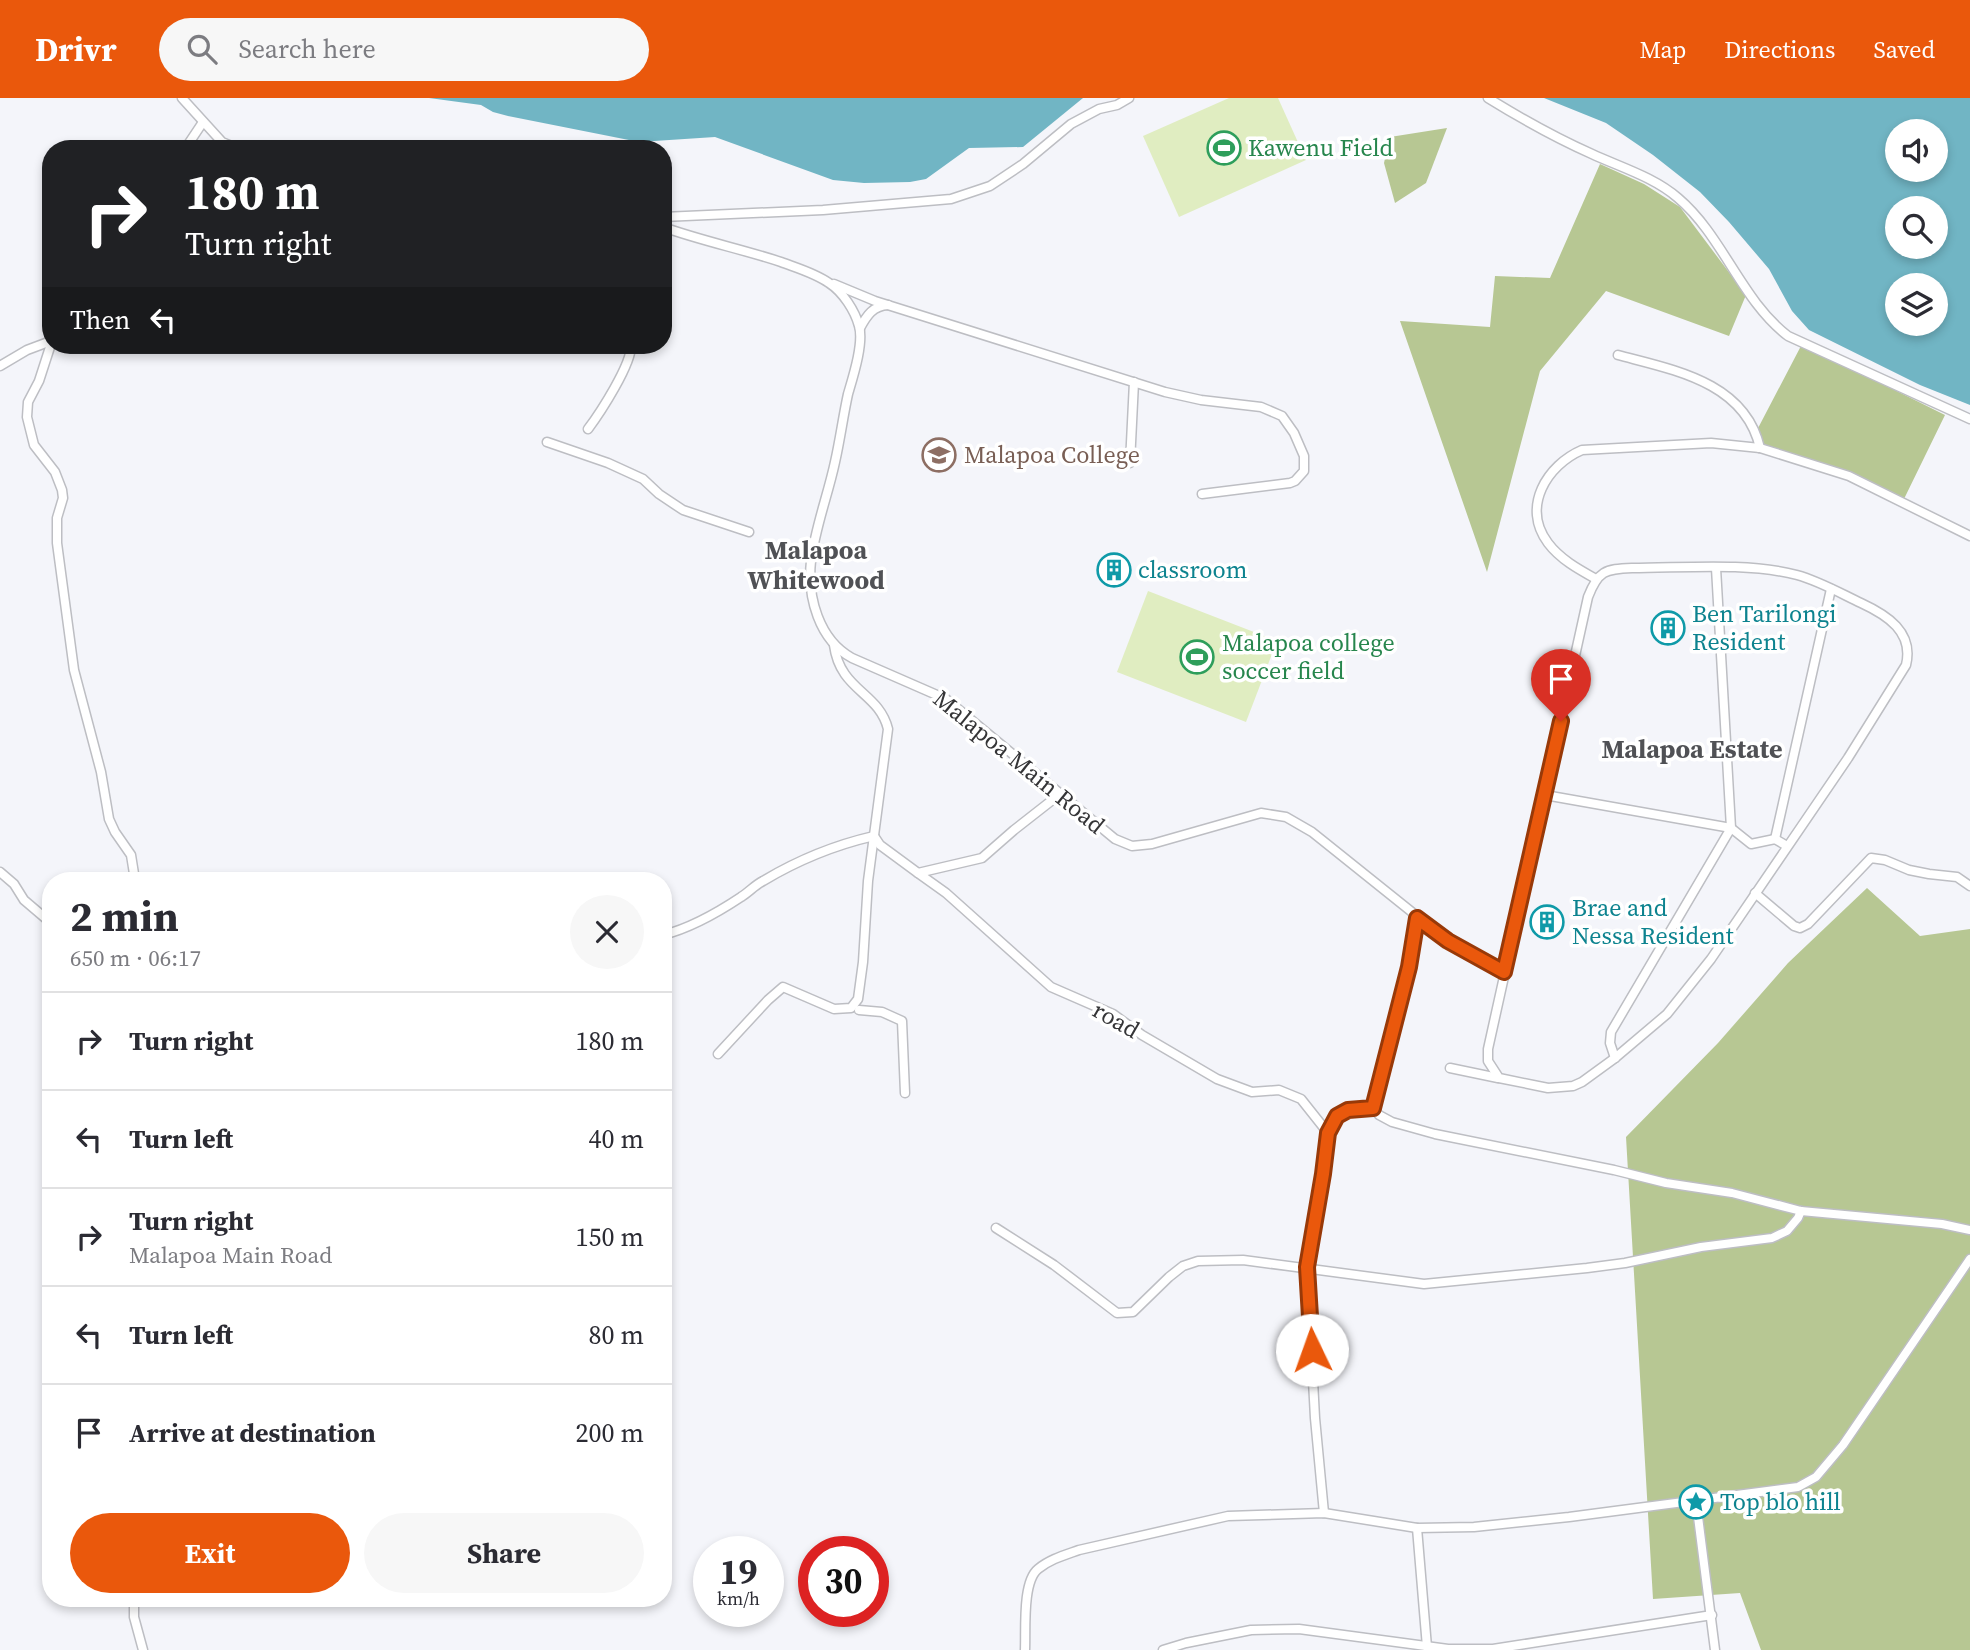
<!DOCTYPE html>
<html lang="en">
<head>
<meta charset="utf-8">
<style>
  body { margin:0; font-family:"Source Serif 4",serif; background:#f7f7f7; color:#2b2b33; height:100vh; display:flex; flex-direction:column; font-size:26px; white-space:nowrap }
  * { box-sizing:border-box; margin:0 }
  p { font-size:23px; color:#7c7c81 }
  .icon { flex:none; width:38px; height:38px; fill:none; stroke:currentColor; stroke-width:2; stroke-linecap:round; stroke-linejoin:round }
  .map { position:relative; flex:1; overflow:hidden }
  .side { position:absolute; left:42px; top:774px; width:630px; height:735px; display:flex; flex-direction:column; background:#fff; border-radius:28px; box-shadow:0 4px 10px #0003 }
  .side>* { flex:none }
  .top-card { position:absolute; left:42px; top:42px; width:630px; height:214px; border-radius:28px; box-shadow:0 4px 10px #0003; background:#202124; color:#fff; overflow:hidden }
  .buttons { position:absolute; left:1885px; top:21px; display:grid; gap:14px }
  .buttons a { display:grid; place-items:center; width:63px; height:63px; border-radius:50%; background:#fff; box-shadow:0 4px 10px #0003; font-size:35px }
  .speed { position:absolute; left:693px; top:1438px; display:flex; gap:14px; font-size:35px; font-weight:700; text-align:center }
  .speed>* { display:grid; place-content:center; width:91px; height:91px; border-radius:50%; background:#fff; box-shadow:0 4px 10px #0003; line-height:1 }
  .speed small { font-size:18px; font-weight:400 }
  .speed .limit { border:10px solid #d22; background:#fff; color:#111 }
  .pin { position:absolute; display:grid; place-items:center; width:60px; height:60px; color:#fff; margin:-72px -30px; border-radius:50% 50% 50% 0; rotate:-45deg; box-shadow:0 0 7px #0007 }
  .pin .icon { rotate:45deg }
  .me { position:absolute; width:77px; margin:-38px; rotate:357deg; stroke-linejoin:round; filter:drop-shadow(0 0 5px #0008) }
  .turn { display:flex; align-items:center; gap:24px; height:147px; padding:0 28px; font-size:32px }
  .turn .icon { width:91px; height:91px; stroke-width:2.5 }
  .turn b { display:block; font-size:49px; line-height:60px }
  .then { display:flex; align-items:center; height:66px; padding:0 28px; background:#0003; gap:14px; font-size:26px }
  .round { display:grid; place-items:center; flex:none; width:74px; height:74px; border-radius:37px; background:#f7f7f7 }
  .summary { display:flex; align-items:center; justify-content:space-between; height:119px; padding:0 28px }
  h1 { font-size:42px; font-weight:700; line-height:52px }
  .button { display:flex; gap:14px; margin-top:auto; padding:14px 28px }
  .button a { flex:1; height:80px; border-radius:42px; background:#ea580c; color:#fff; font-size:28px; font-weight:700; line-height:80px; text-align:center }
  .button a+a { background:#f7f7f7; color:#2b2b33 }
  ul { padding:0; list-style:none }
  li { display:flex; align-items:center; gap:21px; height:98px; padding:0 28px; border-top:2px solid #e1e1e2 }
  li div { flex:1 }
  li b { display:block; font-size:26px }
  li em { font-style:normal }
  header { display:flex; align-items:center; gap:42px; box-sizing:border-box; height:98px; padding:0 35px; background:#ea580c; color:#fff }
  header strong { font-size:33px }
  nav { display:flex; gap:38px; margin-inline-start:auto; font-size:24px }
  .search { width:490px; height:63px; background:#f7f7f7; display:flex; align-items:center; gap:18px; box-sizing:border-box; padding:0 24px; border-radius:38px; color:#7c7c81; font-size:26px }
  .map>svg:first-child { display:block }
  .green { fill:#e0edc1 }
  .forest { fill:#b7c793 }
  .water { fill:#71b5c4; fill-rule:evenodd }
  .lines { fill:none; stroke-linecap:round; stroke-linejoin:round }
  .minor-casing { stroke:#bdbec3; stroke-width:11 }
  .minor { stroke:#fff; stroke-width:8 }
  .route-casing { stroke:#983908; stroke-width:18 }
  .route { stroke:#ea580c; stroke-width:12 }
  .labels { text-anchor:middle; stroke-width:7; stroke-linejoin:round; paint-order:stroke }
  .leisure-label { font-size:24px; fill:#27864d; stroke:#fff; text-anchor:start }
  .education-label { font-size:24px; fill:#785e54; stroke:#fff; text-anchor:start }
  .culture-label { font-size:24px; fill:#0d838f; stroke:#fff; text-anchor:start }
  .street-label { font-size:24px; fill:#353537; stroke:#fff }
  .neighbourhood-label { font-size:26px; font-weight:bold; fill:#505155; stroke:#fff }
</style>
</head>
<body>
<header>
<strong>Drivr</strong>
<div class="search"><svg class="icon" aria-label="search" viewBox="0 0 24 24"><circle cx="10" cy="10" r="6"/><path d="M15 15l6 6"/></svg>Search here</div>
<nav><a>Map</a><a>Directions</a><a>Saved</a></nav>
</header>
<div class="map">
<svg width="1970" height="1552" viewBox="0 0 1970 1552">
  <rect width="100%" height="100%" fill="#f4f5fa"/>
  <g class="green">
    <polygon points="1229,0 1278,0 1306,62 1179,119 1143,38"/>
    <polygon points="1148,493 1277,543 1246,624 1117,574"/>
  </g>
  <g class="forest">
    <polygon points="1447,30 1426,85 1395,105 1384,65 1390,39"/>
    <polygon points="1600,66 1644,86 1680,109 1746,197 1729,238 1606,193 1540,273 1487,474 1400,223 1490,229 1495,178 1550,180"/>
    <polygon points="1802,246 1945,317 1903,403 1846,375 1761,349 1756,334"/>
    <polygon points="1867,790 1920,838 1970,831 1970,1552 1761,1552 1740,1495 1653,1501 1626,1039 1718,945 1788,865"/>
  </g>
  <g class="water">
    <polygon points="429,0 1083,0 1023,49 969,50 926,81 910,84 864,85 833,82 715,39 639,44 508,18 493,14 481,7"/>
    <path d="M1544,0H1970V307L1920,287L1809,232L1792,213L1769,171L1729,124L1700,94L1653,57L1606,25ZM1897,33H1936V72H1897ZM1897,110H1936V149H1897ZM1897,187H1936V226H1897Z"/>
  </g>
  <g class="lines">
    <defs>
      <g id="minor">
        <polyline points="182,0 222,44 239,51"/>
        <path d="M1488,0C1522,21 1556,40 1592,56C1620,69 1654,79 1678,100C1723,138 1741,202 1788,238L1970,321"/>
        <polyline points="185,51 203,24"/>
        <polyline points="663,119 823,112 951,101 990,88 1023,66 1071,26 1099,11 1117,7 1129,0"/>
        <path d="M663,129C702,143 742,151 781,164C797,170 815,175 829,185C843,194 855,213 859,228C864,245 853,279 848,296C843,319 840,342 835,364C828,397 815,430 811,463C807,499 819,542 852,560L946,601L1115,741L1132,748L1152,746L1261,715L1286,719L1312,734L1448,843L1504,875"/>
        <polyline points="834,186 875,203 1165,294 1201,302 1261,309 1282,318 1294,335 1304,358 1304,373 1295,383 1290,385 1202,396"/>
        <path d="M860,230C867,217 873,208 888,207"/>
        <polyline points="51,246 39,283 28,304 27,319 34,347 55,374 62,392 63,400 57,420 57,445 74,572 101,674 109,721 115,734 131,757 135,782"/>
        <path d="M1618,257C1674,272 1745,284 1760,350"/>
        <polyline points="0,268 27,252 51,243"/>
        <path d="M588,331C600,315 632,266 631,247"/>
        <polyline points="547,344 608,365 643,381 659,396 683,412 749,434"/>
        <polyline points="1130,365 1134,284"/>
        <path d="M1632,470C1684,470 1747,464 1797,477C1819,483 1840,495 1861,505C1887,517 1914,534 1906,567L1848,660L1711,861L1667,916L1615,960L1582,984L1573,988L1548,990L1499,980L1488,963V951L1588,499C1598,473 1605,471 1632,470Z"/>
        <path d="M1596,481C1578,471 1560,461 1548,445C1521,409 1547,367 1582,352L1711,345L1760,350L1849,378L1970,438"/>
        <polyline points="1545,697 1731,730 1751,746 1775,741 1787,748"/>
        <polyline points="874,738 880,747 918,775 982,760 1014,732 1060,696"/>
        <polyline points="1775,741 1831,491"/>
        <polyline points="0,774 14,786 24,802 51,825"/>
        <polyline points="918,775 946,795 1051,889 1113,916 1142,937 1217,981 1252,994 1279,992 1301,1001 1328,1035"/>
        <polyline points="1755,795 1794,828 1800,830 1808,826 1871,760 1885,762 1909,772 1929,776 1957,779 1970,788"/>
        <path d="M663,837C691,830 717,815 741,799C749,794 755,787 763,783C798,762 835,747 874,738"/>
        <polyline points="859,912 882,914 902,923 905,995"/>
        <path d="M718,956L768,902L783,889L834,911L851,910L858,901L863,864L868,783L888,631C879,594 840,593 834,547"/>
        <polyline points="1615,960 1610,945 1611,934 1731,730 1716,470"/>
        <polyline points="1450,970 1498,980"/>
        <polyline points="1373,1010 1409,869 1417,820"/>
        <polyline points="996,1130 1054,1167 1117,1215 1133,1214 1169,1179 1183,1168 1198,1163 1243,1162 1424,1186 1587,1170 1625,1165 1701,1149 1772,1140 1787,1133 1798,1120 1801,1113"/>
        <polyline points="1696,1403 1715,1552"/>
        <polyline points="1324,1415 1315,1320 1307,1169 1311,1138 1331,1026 1337,1018 1347,1012 1373,1010 1379,1017 1392,1024 1435,1036 1614,1072 1666,1085 1732,1095 1801,1113 1942,1126 1970,1132"/>
        <polyline points="1417,1430 1427,1549"/>
        <polyline points="134,1500 134,1519 143,1552"/>
        <path d="M1025,1552C1026,1532 1022,1484 1038,1471C1050,1461 1065,1457 1079,1452L1228,1418L1324,1415L1417,1430L1474,1429L1569,1419L1798,1389L1816,1379L1843,1347L1970,1161"/>
        <polyline points="1163,1552 1186,1545 1251,1532 1299,1531 1448,1551 1493,1551 1712,1517"/>
      </g>
    </defs>
    <use href="#minor" class="minor-casing"/>
    <use href="#minor" class="minor"/>
  </g>
  <g class="lines">
    <defs>
      <polyline id="route" points="1312,1252 1307,1169 1323,1076 1328,1035 1337,1018 1348,1012 1373,1010 1409,869 1417,820 1448,843 1504,874 1561,623"/>
    </defs>
    <use href="#route" class="route-casing"/>
    <use href="#route" class="route"/>
  </g>
  <defs>
    <symbol id="stadium-ring" viewBox="-11 -11 22 22"><circle r="9.5" fill="#fff" stroke="#2e9e5b" stroke-width="1.5"/><path d="M0-5a6.5 5 0 1 0 0 10a6.5 5 0 1 0 0-10ZM-3.5-1.8h7v3.6h-7Z" fill="#2e9e5b"/></symbol>
    <symbol id="school-ring" viewBox="-11 -11 22 22"><circle r="9.5" fill="#fff" stroke="#8d6e63" stroke-width="1.5"/><path d="M0-5L7-2L0 1L-7-2ZM-4 1L0 2.5L4 1V4Q0 6-4 4Z" fill="#8d6e63"/></symbol>
    <symbol id="building-ring" viewBox="-11 -11 22 22"><circle r="9.5" fill="#fff" stroke="#0f9aa8" stroke-width="1.5"/><path d="M-4-6H4V6H1V3H-1V6H-4ZM-2.5-4.3h1.7v1.8h-1.7ZM.8-4.3h1.7v1.8H.8ZM-2.5-1h1.7V.8h-1.7ZM.8-1h1.7V.8H.8Z" fill="#0f9aa8"/></symbol>
    <symbol id="sight-ring" viewBox="-11 -11 22 22"><circle r="9.5" fill="#fff" stroke="#0f9aa8" stroke-width="1.5"/><path d="M0-6L1.8-2.2L6-1.7L2.9 1.2L3.7 5.4L0 3.3L-3.7 5.4L-2.9 1.2L-6-1.7L-1.8-2.2Z" fill="#0f9aa8"/></symbol>
  </defs>
  <g fill-rule="evenodd">
    <use href="#stadium-ring" x="1205" y="31" width="38" height="38"/>
    <use href="#school-ring" x="920" y="338" width="38" height="38"/>
    <use href="#building-ring" x="1095" y="453" width="38" height="38"/>
    <use href="#building-ring" x="1649" y="511" width="38" height="38"/>
    <use href="#stadium-ring" x="1178" y="540" width="38" height="38"/>
    <use href="#building-ring" x="1528" y="805" width="38" height="38"/>
    <use href="#sight-ring" x="1677" y="1385" width="38" height="38"/>
  </g>
  <g class="labels">
    <g class="leisure-label">
      <text x="1248" y="58">Kawenu Field</text>
      <text x="1222" y="553">Malapoa college<tspan x="1222" dy="28">soccer field</tspan></text>
    </g>
    <g class="education-label">
      <text x="964" y="365">Malapoa College</text>
    </g>
    <g class="culture-label">
      <text x="1138" y="480">classroom</text>
      <text x="1692" y="524">Ben Tarilongi<tspan x="1692" dy="28">Resident</tspan></text>
      <text x="1572" y="818">Brae and<tspan x="1572" dy="28">Nessa Resident</tspan></text>
      <text x="1720" y="1412">Top blo hill</text>
    </g>
    <g class="street-label">
      <text transform="translate(1019 664) rotate(39)" y="8">Malapoa Main Road</text>
      <text transform="translate(1116 922) rotate(30)" y="8">road</text>
    </g>
    <g class="neighbourhood-label">
      <text x="816" y="461">Malapoa<tspan x="816" dy="30">Whitewood</tspan></text>
      <text x="1692" y="660">Malapoa Estate</text>
    </g>
  </g>
</svg>
<div class="buttons">
<a><svg class="icon" aria-label="sound" viewBox="0 0 24 24"><path d="M4 9h4l5-4v14l-5-4H4zM17 9q2 3 0 6"/></svg></a>
<a><svg class="icon" aria-label="search" viewBox="0 0 24 24"><circle cx="10" cy="10" r="6"/><path d="M15 15l6 6"/></svg></a>
<a><svg class="icon" aria-label="layers" viewBox="0 0 24 24"><path d="M12 4l9 5-9 5-9-5zM3 14l9 5 9-5"/></svg></a>
</div>
<div class="speed"><div>19<small>km/h</small></div><div class="limit">30</div></div>
<div class="pin" style="left:1561px;top:623px;background:#d93025"><svg class="icon" aria-label="arrive" viewBox="0 0 24 24"><path d="M6 21V4h12l-3 4 3 4H6"/></svg></div>
<svg class="me" style="left:1312px;top:1252px" viewBox="-20 -20 40 40"><circle r="19" fill="#fff"/><path d="M0-13L10 11 0 6-10 11z" fill="#ea580c"/></svg>
<div class="top-card">
<div class="turn"><svg class="icon" aria-label="right" viewBox="0 0 24 24"><path d="M7 20v-9h11M14 6l5 5-5 5"/></svg><div><b>180 m</b>Turn right</div></div>
<div class="then">Then<svg class="icon" aria-label="left" viewBox="0 0 24 24"><path d="M17 20v-9H6M10 6l-5 5 5 5"/></svg></div>
</div>
<section class="side">
<div class="summary"><div><h1>2 min</h1><p>650 m · 06:17</p></div><a class="round"><svg class="icon" aria-label="close" viewBox="0 0 24 24"><path d="M6 6l12 12M18 6L6 18"/></svg></a></div>
<ul>
<li><svg class="icon" aria-label="right" viewBox="0 0 24 24"><path d="M7 20v-9h11M14 6l5 5-5 5"/></svg><div><b>Turn right</b></div><em>180 m</em></li>
<li><svg class="icon" aria-label="left" viewBox="0 0 24 24"><path d="M17 20v-9H6M10 6l-5 5 5 5"/></svg><div><b>Turn left</b></div><em>40 m</em></li>
<li><svg class="icon" aria-label="right" viewBox="0 0 24 24"><path d="M7 20v-9h11M14 6l5 5-5 5"/></svg><div><b>Turn right</b><p>Malapoa Main Road</p></div><em>150 m</em></li>
<li><svg class="icon" aria-label="left" viewBox="0 0 24 24"><path d="M17 20v-9H6M10 6l-5 5 5 5"/></svg><div><b>Turn left</b></div><em>80 m</em></li>
<li><svg class="icon" aria-label="arrive" viewBox="0 0 24 24"><path d="M6 21V4h12l-3 4 3 4H6"/></svg><div><b>Arrive at destination</b></div><em>200 m</em></li>
</ul>
<div class="button"><a>Exit</a><a>Share</a></div>
</section>
</div>
</body>
</html>
